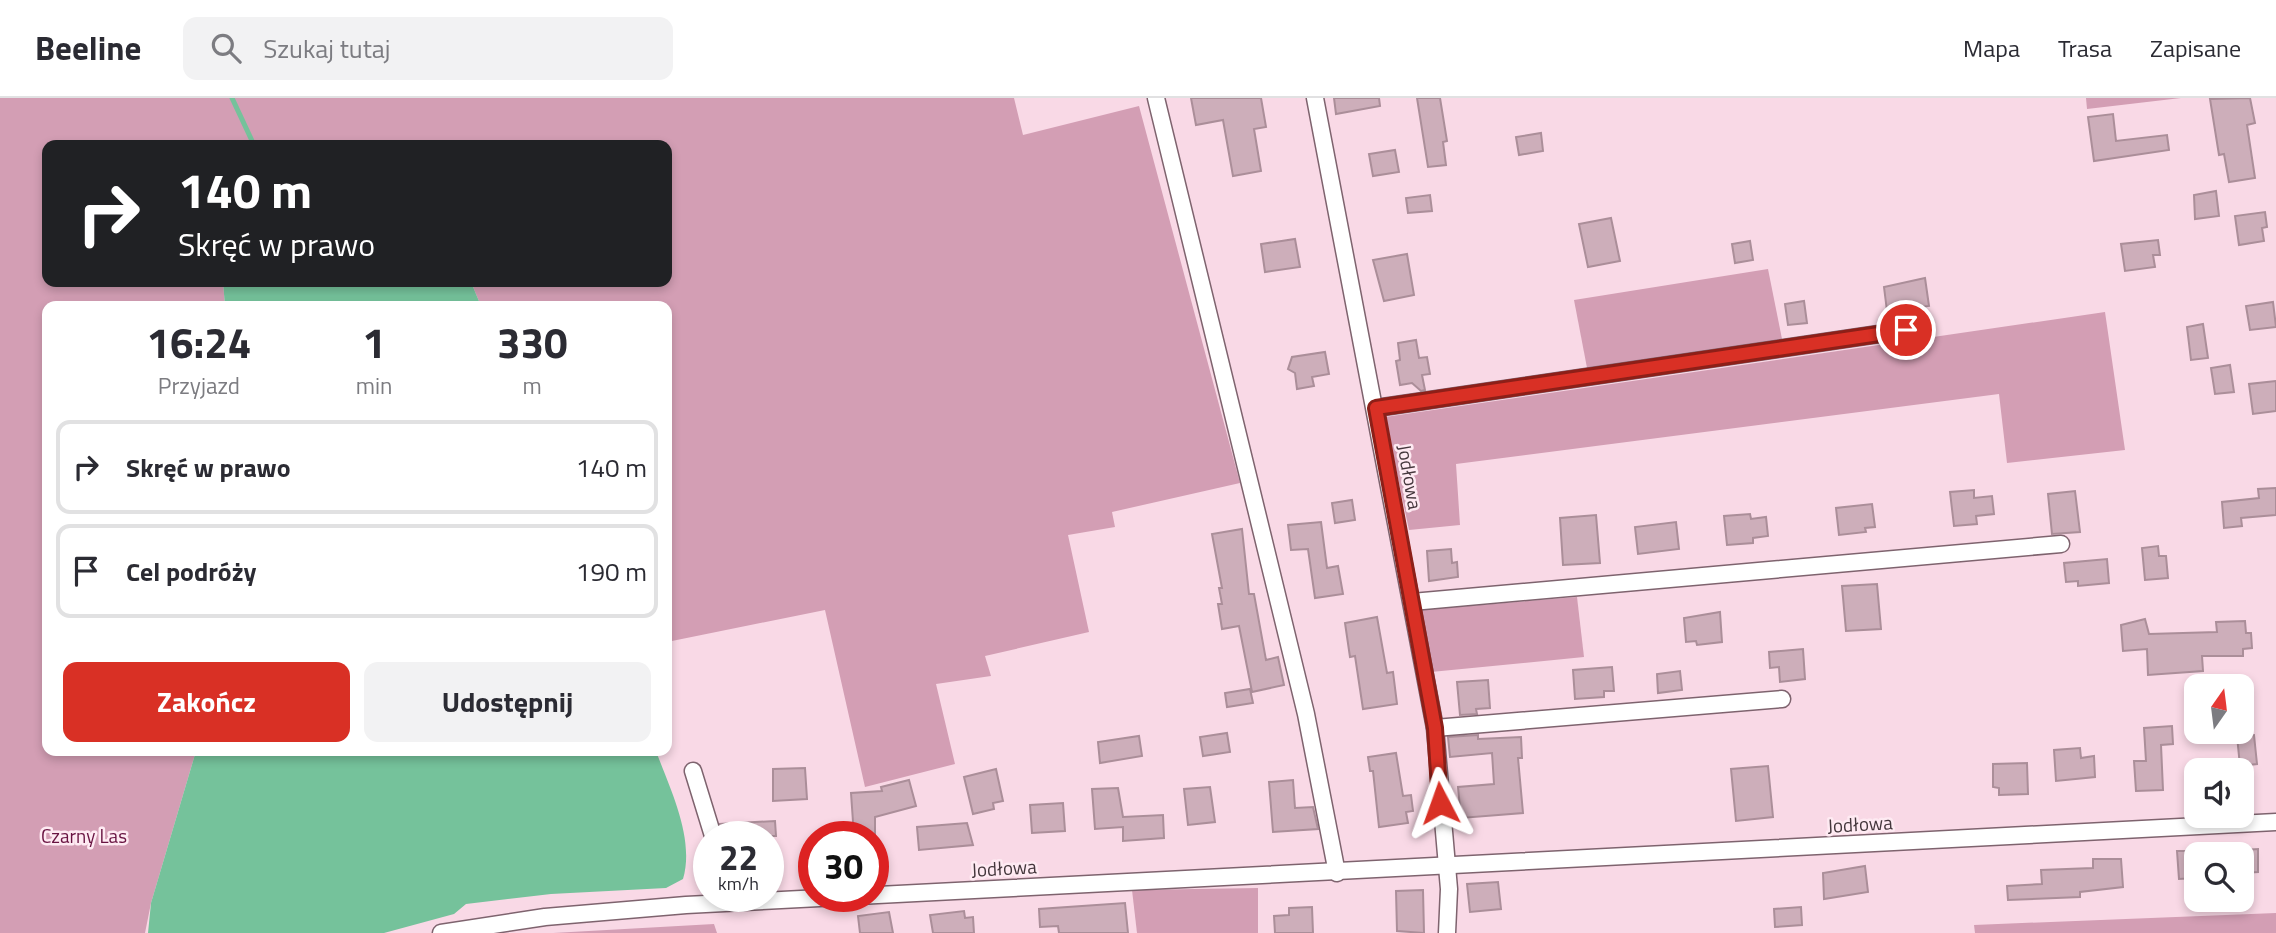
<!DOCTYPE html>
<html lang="pl">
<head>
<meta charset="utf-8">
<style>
  body { margin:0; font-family:"Titillium Web",sans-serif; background:#f2f2f3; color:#2b2b33; height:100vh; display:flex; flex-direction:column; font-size:26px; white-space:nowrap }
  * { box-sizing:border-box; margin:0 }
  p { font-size:23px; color:#7c7c81 }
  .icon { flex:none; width:38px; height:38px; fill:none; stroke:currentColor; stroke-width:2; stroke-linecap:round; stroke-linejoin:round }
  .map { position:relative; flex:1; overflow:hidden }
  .drawer { position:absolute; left:42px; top:203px; width:630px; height:455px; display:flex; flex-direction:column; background:#fff; border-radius:14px; box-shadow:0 4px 10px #0003 }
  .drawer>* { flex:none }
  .banner { position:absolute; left:42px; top:42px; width:630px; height:147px; border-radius:14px; box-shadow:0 4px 10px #0003; background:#202124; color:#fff; overflow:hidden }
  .needle { width:46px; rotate:14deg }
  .tools { position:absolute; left:2184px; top:576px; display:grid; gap:14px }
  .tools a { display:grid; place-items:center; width:70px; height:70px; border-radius:14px; background:#fff; box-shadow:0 4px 10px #0003; font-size:35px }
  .speed { position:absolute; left:693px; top:723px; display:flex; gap:14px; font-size:35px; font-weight:700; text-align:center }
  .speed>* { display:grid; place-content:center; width:91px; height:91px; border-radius:50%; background:#fff; box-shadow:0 4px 10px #0003; line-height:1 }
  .speed small { font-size:18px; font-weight:400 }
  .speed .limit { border:10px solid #d22; background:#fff; color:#111 }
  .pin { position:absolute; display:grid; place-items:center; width:60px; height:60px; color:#fff; margin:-30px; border:4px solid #fff; border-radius:50%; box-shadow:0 2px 7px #0007 }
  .me { position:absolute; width:77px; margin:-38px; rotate:356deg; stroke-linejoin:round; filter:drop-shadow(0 0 5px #0008) }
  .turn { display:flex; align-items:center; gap:24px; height:147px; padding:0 21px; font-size:32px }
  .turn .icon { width:91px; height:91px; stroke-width:2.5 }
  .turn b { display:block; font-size:49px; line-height:60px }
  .eta { display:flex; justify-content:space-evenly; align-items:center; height:119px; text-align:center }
  .eta b { font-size:42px; font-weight:700; line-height:49px }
  .button { display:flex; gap:14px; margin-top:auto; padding:14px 21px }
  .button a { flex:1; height:80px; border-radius:14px; background:#d93025; color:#fff; font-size:28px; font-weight:700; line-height:80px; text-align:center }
  .button a+a { background:#f2f2f3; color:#2b2b33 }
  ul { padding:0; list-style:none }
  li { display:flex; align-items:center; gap:21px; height:94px; margin:0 14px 10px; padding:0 7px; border:4px solid #e1e1e2; border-radius:14px }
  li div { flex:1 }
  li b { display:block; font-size:26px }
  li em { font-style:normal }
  header { display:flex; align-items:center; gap:42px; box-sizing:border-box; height:98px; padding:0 35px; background:#fff; border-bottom:2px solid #e1e1e2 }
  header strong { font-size:33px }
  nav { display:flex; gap:38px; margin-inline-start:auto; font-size:24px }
  .search { width:490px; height:63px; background:#f2f2f3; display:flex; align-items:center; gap:18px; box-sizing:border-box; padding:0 24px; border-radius:14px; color:#7c7c81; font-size:26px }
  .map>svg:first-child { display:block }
  .green { fill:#d39eb4 }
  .water { fill:#75c29b }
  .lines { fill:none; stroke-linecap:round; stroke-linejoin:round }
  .stream { stroke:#75c29b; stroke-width:5 }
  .building { fill:#cdaeba; stroke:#ab8e99; stroke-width:2 }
  .minor-casing { stroke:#7e636e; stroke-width:19 }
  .minor { stroke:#fff; stroke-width:16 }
  .route-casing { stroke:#8d1f18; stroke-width:18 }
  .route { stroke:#d93025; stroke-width:12 }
  .labels { text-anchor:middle; stroke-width:5; stroke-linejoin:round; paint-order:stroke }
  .street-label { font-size:19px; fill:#44373c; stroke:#feeaf2 }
  .park-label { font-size:19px; fill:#681341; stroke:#feeaf2 }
</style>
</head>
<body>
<header>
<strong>Beeline</strong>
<div class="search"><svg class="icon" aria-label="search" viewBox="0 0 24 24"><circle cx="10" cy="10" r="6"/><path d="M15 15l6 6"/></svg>Szukaj tutaj</div>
<nav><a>Mapa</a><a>Trasa</a><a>Zapisane</a></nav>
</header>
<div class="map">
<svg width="2276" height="835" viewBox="0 0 2276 835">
  <rect width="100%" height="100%" fill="#f9d9e6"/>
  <g class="green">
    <polygon points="0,0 1014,0 1023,37 1139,8 1240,385 1112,414 1115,429 1068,437 1089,534 985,558 991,578 936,586 955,666 865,689 825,512 667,544 667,208 481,208 471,184 667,184 667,47 47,47 47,184 223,184 225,208 47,208 47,653 196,653 151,805 145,835 0,835"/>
    <polygon points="2086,0 2181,0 2087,11"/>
    <polygon points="1768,171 1783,246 1588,275 1574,202"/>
    <polygon points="2105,214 2125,352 2007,365 1999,296 1456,366 1460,427 1409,432 1385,319"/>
    <polygon points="1577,499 1584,559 1431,574 1419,512"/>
    <polygon points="1258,790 1258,835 1137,835 1132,792"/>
    <polygon points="2276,815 2276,835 1975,835 1974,827"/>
    <polygon points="714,826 717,835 553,835"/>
  </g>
  <g class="water">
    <polygon points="223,184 471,184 481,208 225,208"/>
    <path d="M196,653H656C670,691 695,740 683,781L666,790L551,796L466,806L454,816L384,835H148L151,805Z"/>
  </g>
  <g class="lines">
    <polyline class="stream" points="232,0 254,47"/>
  </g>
  <g class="building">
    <polygon points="1191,0 1261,0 1266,29 1254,31 1261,73 1233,78 1223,22 1196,27"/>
    <polygon points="1334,0 1379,0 1380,8 1336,16"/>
    <polygon points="1417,0 1440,0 1447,43 1443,44 1446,67 1428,69"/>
    <polygon points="2250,0 2255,25 2247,27 2255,80 2229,84 2224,56 2219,57 2210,1"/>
    <polygon points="2113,16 2116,43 2167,37 2169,52 2094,63 2088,19"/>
    <polygon points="1541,35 1543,53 1519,57 1516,39"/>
    <polygon points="1395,52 1399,74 1373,78 1369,56"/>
    <polygon points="2216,93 2219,118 2195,121 2194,97"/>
    <polygon points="1430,97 1432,113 1408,115 1406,100"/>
    <polygon points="2265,114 2267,129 2262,130 2264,143 2239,147 2235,118"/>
    <polygon points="1611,120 1620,163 1588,169 1579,126"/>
    <polygon points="1295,141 1300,169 1265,174 1261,146"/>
    <polygon points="2158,142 2160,157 2153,157 2155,169 2125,173 2121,146"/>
    <polygon points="1750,143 1753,162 1735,165 1732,146"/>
    <polygon points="1407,156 1414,197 1384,203 1373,162"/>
    <polygon points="1925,180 1929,208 1887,213 1884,189"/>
    <polygon points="1804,203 1807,225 1788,227 1785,206"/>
    <polygon points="2273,204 2276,229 2250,232 2246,208"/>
    <polygon points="2203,226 2208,260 2191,262 2187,229"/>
    <polygon points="1416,242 1419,260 1427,259 1430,276 1422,277 1425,292 1421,293 1412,285 1400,287 1396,263 1400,262 1398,245"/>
    <polygon points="1325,254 1329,276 1312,279 1314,288 1297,291 1295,275 1288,271 1292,259"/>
    <polygon points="2230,267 2234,294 2215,296 2211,270"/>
    <polygon points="2276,283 2276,313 2253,316 2249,286"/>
    <polygon points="2276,390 2276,417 2241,420 2242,428 2224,430 2222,404 2259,400 2258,391"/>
    <polygon points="1974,392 1974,400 1992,398 1994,416 1976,418 1977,426 1954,428 1950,394"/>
    <polygon points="2075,393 2080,434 2052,436 2048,396"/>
    <polygon points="1352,402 1355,422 1335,425 1332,405"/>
    <polygon points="1872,406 1875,429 1865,430 1866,434 1839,437 1836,410"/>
    <polygon points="1750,416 1751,421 1766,419 1768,438 1753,440 1753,445 1727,447 1724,418"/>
    <polygon points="1596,417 1600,465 1563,467 1560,420"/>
    <polygon points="1321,424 1327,470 1338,468 1343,496 1315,500 1308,451 1291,452 1288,427"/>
    <polygon points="1676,424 1679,451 1638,456 1635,429"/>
    <polygon points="1242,431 1249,496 1254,496 1266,562 1278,559 1284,587 1252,594 1239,528 1222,531 1218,506 1222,506 1219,490 1222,490 1212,436"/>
    <polygon points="2158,448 2159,458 2166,458 2168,480 2145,482 2142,450"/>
    <polygon points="1451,451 1452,465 1457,464 1458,479 1429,483 1427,453"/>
    <polygon points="2107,461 2109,485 2078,488 2078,483 2066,484 2064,465"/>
    <polygon points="1877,486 1881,531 1846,533 1842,488"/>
    <polygon points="1720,514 1722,544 1697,547 1696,543 1686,544 1684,520"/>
    <polygon points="1377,519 1387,575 1393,574 1397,606 1363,611 1355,558 1350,559 1345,525"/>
    <polygon points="2145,521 2149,536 2217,534 2216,524 2245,523 2246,535 2251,535 2252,550 2243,551 2243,558 2202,558 2203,573 2148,577 2147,551 2123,553 2121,527"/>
    <polygon points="1803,551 1805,581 1780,584 1779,569 1770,570 1769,554"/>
    <polygon points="1612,569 1614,593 1604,593 1604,599 1575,601 1573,572"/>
    <polygon points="1680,573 1682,592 1658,595 1657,576"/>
    <polygon points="1488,582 1490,610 1476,611 1477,616 1460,617 1457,584"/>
    <polygon points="1250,591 1253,605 1227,609 1225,595"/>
    <polygon points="2172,628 2173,646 2161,647 2163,692 2136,693 2134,663 2146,663 2144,630"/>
    <polygon points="1227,635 1230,654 1203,658 1200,639"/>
    <polygon points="1478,637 1478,641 1521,639 1522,660 1518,660 1523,715 1461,720 1458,689 1494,686 1492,655 1450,659 1448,639"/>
    <polygon points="2254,637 2257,666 2240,668 2237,638"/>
    <polygon points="1139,638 1142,658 1100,665 1098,644"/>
    <polygon points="2080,650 2081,660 2094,658 2095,679 2056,683 2054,652"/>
    <polygon points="1396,655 1403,698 1411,697 1413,713 1406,714 1408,725 1379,729 1373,673 1370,673 1368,659"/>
    <polygon points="2027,665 2028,696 1999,697 1999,690 1993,689 1993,666"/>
    <polygon points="1768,668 1773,719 1736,723 1731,671"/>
    <polygon points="805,670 807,701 773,703 773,671"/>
    <polygon points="996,671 1003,703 993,705 994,711 973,716 964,679"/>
    <polygon points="909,682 916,708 875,719 875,738 854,738 851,695 882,693 881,689"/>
    <polygon points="1293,682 1295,710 1313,709 1318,731 1273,734 1269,684"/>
    <polygon points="1210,689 1215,724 1188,727 1184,691"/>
    <polygon points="1118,690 1123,719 1163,717 1164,740 1123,743 1123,729 1095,731 1092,691"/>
    <polygon points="1063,705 1065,733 1032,735 1030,707"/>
    <polygon points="775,723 776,738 723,738 720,726"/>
    <polygon points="967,725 973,747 919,752 917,729"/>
    <polygon points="2258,751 2258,774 2242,775 2242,752"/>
    <polygon points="2177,753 2196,753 2196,780 2179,781"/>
    <polygon points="2093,761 2121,761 2123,789 2080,794 2080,799 2008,802 2007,788 2042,786 2041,772 2093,770"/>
    <polygon points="1865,768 1868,794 1824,801 1823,775"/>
    <polygon points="1498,784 1501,811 1470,814 1467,786"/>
    <polygon points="1423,792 1424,835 1397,833 1396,793"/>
    <polygon points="1125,805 1128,835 1059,835 1058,828 1040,829 1039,811"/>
    <polygon points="1312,809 1313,835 1275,835 1274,818 1289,817 1289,810"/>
    <polygon points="1801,809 1802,827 1775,829 1774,811"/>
    <polygon points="964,813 965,820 973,819 974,835 933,835 930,817"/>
    <polygon points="889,814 893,835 860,835 858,818"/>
  </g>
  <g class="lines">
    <defs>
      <g id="minor">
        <polyline points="1156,0 1306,616 1337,775"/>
        <polyline points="1315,0 1435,630 1449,791 1447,835"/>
        <polyline points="1376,310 1906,232"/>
        <polyline points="1412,504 2061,446"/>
        <polyline points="1435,630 1782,601"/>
        <polyline points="693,673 713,738"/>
        <polyline points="441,835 545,819 686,807 2276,724"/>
      </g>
    </defs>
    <use href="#minor" class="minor-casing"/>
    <use href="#minor" class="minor"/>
  </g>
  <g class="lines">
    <defs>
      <polyline id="route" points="1440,705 1435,630 1376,310 1906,232"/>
    </defs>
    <use href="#route" class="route-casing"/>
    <use href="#route" class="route"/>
  </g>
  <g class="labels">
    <g class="street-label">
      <text transform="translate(1410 379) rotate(80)" y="7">Jodłowa</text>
      <text transform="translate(1860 726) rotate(-3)" y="7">Jodłowa</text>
      <text transform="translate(1004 770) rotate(-3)" y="7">Jodłowa</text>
    </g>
    <g class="park-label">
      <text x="84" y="745">Czarny Las</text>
    </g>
  </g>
</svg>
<div class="tools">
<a><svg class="needle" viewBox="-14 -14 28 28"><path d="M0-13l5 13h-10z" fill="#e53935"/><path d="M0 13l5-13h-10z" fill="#7c7c81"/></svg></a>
<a><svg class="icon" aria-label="sound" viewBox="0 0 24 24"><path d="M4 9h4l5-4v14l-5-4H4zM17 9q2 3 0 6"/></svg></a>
<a><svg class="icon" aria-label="search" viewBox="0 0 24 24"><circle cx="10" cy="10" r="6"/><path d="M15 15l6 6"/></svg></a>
</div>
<div class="speed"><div>22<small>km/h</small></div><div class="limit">30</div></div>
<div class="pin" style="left:1906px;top:232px;background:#d93025"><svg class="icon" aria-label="arrive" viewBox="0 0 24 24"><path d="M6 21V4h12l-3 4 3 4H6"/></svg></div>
<svg class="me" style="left:1440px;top:705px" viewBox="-20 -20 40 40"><path d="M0-17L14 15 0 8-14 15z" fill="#d93025" stroke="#fff" stroke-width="4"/></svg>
<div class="banner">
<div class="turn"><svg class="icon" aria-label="right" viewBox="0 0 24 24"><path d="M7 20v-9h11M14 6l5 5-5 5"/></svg><div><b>140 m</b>Skręć w prawo</div></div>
</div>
<section class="drawer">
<div class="eta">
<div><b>16:24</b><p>Przyjazd</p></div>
<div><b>1</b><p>min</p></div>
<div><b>330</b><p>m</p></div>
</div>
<ul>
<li><svg class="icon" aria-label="right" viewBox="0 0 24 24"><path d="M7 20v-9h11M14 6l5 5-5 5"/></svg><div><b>Skręć w prawo</b></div><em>140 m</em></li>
<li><svg class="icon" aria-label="arrive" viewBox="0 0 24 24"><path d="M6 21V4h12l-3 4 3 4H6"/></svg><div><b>Cel podróży</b></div><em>190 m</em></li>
</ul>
<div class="button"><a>Zakończ</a><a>Udostępnij</a></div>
</section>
</div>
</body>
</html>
